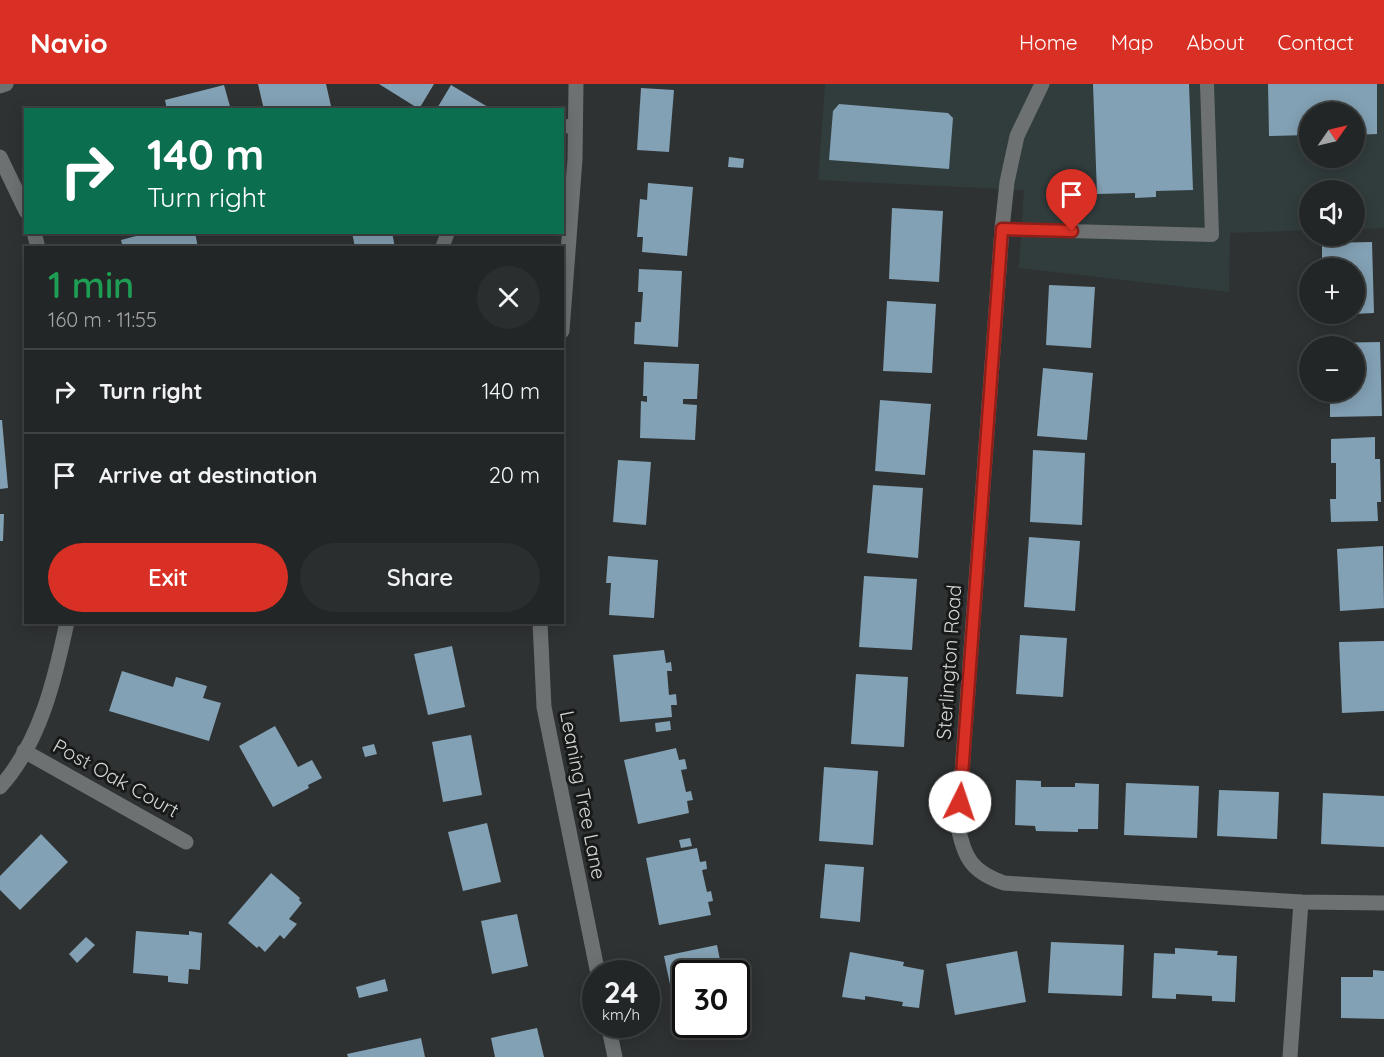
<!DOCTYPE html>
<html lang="en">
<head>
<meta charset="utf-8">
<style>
  body { margin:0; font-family:Quicksand,sans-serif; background:#2b2e2e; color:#f1f3f6; height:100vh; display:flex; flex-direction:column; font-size:22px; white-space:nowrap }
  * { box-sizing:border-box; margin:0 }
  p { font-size:20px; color:#a3a5a7 }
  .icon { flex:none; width:33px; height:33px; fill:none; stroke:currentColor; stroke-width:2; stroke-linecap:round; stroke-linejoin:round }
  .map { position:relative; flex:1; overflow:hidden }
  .panel { position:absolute; left:24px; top:162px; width:540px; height:378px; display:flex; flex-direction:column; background:#232626; border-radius:0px; box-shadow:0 3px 15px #0003,0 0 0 2px #404343 }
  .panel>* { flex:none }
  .guide { position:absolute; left:24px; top:24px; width:540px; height:126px; border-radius:0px; box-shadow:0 3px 15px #0003,0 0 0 2px #404343; background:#0b6e4f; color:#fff; overflow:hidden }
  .needle { width:39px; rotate:56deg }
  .fabs { position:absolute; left:1299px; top:18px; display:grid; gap:12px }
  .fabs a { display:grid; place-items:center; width:66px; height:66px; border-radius:50%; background:#232626; box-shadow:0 3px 15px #0003,0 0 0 2px #404343; font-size:30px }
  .speed { position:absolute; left:582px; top:876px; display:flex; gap:12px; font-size:30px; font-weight:700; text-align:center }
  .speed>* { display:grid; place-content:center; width:78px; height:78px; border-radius:50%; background:#232626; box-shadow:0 3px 15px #0003,0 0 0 2px #404343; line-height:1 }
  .speed small { font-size:15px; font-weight:400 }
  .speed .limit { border:3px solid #111; border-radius:9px; background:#fff; color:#111 }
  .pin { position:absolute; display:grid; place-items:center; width:51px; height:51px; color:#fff; margin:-62px -26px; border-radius:50% 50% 50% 0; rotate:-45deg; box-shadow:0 0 6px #0007 }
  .pin .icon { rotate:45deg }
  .me { position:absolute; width:66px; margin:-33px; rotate:4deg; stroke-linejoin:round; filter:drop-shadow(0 0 4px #0008) }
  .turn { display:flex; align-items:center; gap:21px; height:126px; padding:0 24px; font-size:27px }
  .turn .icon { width:78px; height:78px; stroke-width:2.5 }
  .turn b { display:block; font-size:42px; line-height:51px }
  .round { display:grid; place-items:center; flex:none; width:63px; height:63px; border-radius:32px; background:#2b2e2e }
  .head { display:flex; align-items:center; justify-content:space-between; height:102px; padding:0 24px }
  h1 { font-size:36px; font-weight:600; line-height:45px; color:#1e9e55 }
  .button { display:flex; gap:12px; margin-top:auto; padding:12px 24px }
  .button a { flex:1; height:69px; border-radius:36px; background:#d93025; color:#fff; font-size:24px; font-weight:600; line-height:69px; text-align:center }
  .button a+a { background:#2b2e2e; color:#f1f3f6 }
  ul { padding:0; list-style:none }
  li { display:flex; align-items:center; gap:18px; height:84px; padding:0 24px; border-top:2px solid #404343 }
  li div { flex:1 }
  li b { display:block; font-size:22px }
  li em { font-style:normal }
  header { display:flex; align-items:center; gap:36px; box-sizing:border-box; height:84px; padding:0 30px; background:#d93025; color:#fff }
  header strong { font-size:28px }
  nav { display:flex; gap:33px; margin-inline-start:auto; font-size:21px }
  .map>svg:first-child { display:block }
  .built { fill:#313c3d; fill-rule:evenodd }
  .building { fill:#83a1b4 }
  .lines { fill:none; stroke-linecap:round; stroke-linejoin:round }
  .service { stroke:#6d7172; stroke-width:14 }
  .minor { stroke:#6d7172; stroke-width:15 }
  .route-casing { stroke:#8d1f18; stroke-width:15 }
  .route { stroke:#d93025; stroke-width:10 }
  .labels { text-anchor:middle; stroke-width:6; stroke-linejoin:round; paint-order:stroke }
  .street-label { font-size:20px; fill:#d4d6d6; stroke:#181a1a }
</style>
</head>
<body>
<header>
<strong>Navio</strong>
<nav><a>Home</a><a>Map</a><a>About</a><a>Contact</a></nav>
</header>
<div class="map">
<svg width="1384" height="973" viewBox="0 0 1384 973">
  <rect width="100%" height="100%" fill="#2f3233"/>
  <path class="built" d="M825,0H1384V144L1355,145L1354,106H1310L1309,146L1230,149L1229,208L1019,184L1024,106L818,96ZM1310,28H1354V74H1310Z"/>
  <g class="building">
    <polygon points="258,0 326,0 331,22 315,26 264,26"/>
    <polygon points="379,0 434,0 419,25"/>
    <polygon points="1093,0 1189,0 1193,106 1156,107 1156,113 1135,114 1135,109 1097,110"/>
    <polygon points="1268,0 1377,0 1377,50 1354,51 1354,28 1310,28 1310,51 1269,52"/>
    <polygon points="224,1 231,26 167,26 165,16"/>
    <polygon points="451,1 493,26 436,26"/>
    <polygon points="641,4 674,6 669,68 637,66"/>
    <polygon points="839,20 948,29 953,34 949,85 829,76 833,27"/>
    <polygon points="729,73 744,75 743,84 728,83"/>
    <polygon points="648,99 693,103 687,172 642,168 643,153 637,153 640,115 647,116"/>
    <polygon points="892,124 943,127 939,198 889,195"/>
    <polygon points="151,148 195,148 198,164 123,164 121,156"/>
    <polygon points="352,148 392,148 395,164 355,164"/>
    <polygon points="1372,158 1374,229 1354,230 1354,184 1322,184 1322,159"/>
    <polygon points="639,185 682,187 678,263 634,260 635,238 641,238 643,208 638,208"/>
    <polygon points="1049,201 1095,203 1091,264 1046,261"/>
    <polygon points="887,217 936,220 932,289 883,287"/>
    <polygon points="1380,258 1382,332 1330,333 1330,308 1354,308 1354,262 1329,262 1328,259"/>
    <polygon points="644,278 699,280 697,315 683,315 683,320 697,321 695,356 640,354 641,317 647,318 647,312 643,312"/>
    <polygon points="1043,284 1093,289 1087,356 1037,352"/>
    <polygon points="880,316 931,320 925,391 875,387"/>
    <polygon points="0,336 2,336 8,404 0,405"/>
    <polygon points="1375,353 1375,375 1380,375 1381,418 1377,418 1378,437 1331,438 1330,415 1336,415 1336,379 1331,379 1331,355"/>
    <polygon points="1033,366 1085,369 1082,441 1030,438"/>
    <polygon points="618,376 651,378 646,441 613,438"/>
    <polygon points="873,401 923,404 918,474 867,469"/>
    <polygon points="0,430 4,430 3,457 0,457"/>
    <polygon points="1029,453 1080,457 1075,527 1024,523"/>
    <polygon points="1383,462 1384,524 1340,527 1337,465"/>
    <polygon points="608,472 658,476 654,534 609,531 611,499 606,499"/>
    <polygon points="864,492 917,495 912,566 859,563"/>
    <polygon points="1020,551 1067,554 1063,613 1016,610"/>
    <polygon points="1384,557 1384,627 1342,629 1339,558"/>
    <polygon points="452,562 465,623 428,631 414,570"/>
    <polygon points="664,566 666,579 671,578 672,587 667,587 669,611 676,610 677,621 671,621 672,633 620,638 613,571"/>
    <polygon points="122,587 173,603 176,593 207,602 203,614 221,619 209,657 109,627"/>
    <polygon points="856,590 908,593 904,663 851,660"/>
    <polygon points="670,637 671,646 656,648 655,639"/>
    <polygon points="275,642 298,683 312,676 322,694 308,701 309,704 273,723 239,662"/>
    <polygon points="471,651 482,711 443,718 432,658"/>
    <polygon points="374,660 377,670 365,673 362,663"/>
    <polygon points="676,664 679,676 685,675 687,685 681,686 686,708 691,707 693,716 687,717 689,729 638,740 624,676"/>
    <polygon points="824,683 878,687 873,761 819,757"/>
    <polygon points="1016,696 1041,697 1041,703 1075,703 1075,699 1099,700 1098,745 1078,745 1078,748 1036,747 1035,742 1015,741"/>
    <polygon points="1126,699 1199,702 1197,754 1124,751"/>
    <polygon points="1219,706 1279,708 1277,755 1217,752"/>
    <polygon points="1323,709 1384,712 1384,763 1321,760"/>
    <polygon points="487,739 501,798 463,807 448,748"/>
    <polygon points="41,750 68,778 20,826 0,806 0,792"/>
    <polygon points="690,754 692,762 681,764 679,756"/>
    <polygon points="697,764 700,778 706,777 707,785 702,786 707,808 711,807 713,817 708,818 711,831 659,841 646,774"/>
    <polygon points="825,780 864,783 860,838 820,834"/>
    <polygon points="271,789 300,814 299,816 302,819 289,835 297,840 284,855 280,851 265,868 259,862 257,864 228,839"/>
    <polygon points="517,830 528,882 492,890 481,837"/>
    <polygon points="136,847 189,851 189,847 202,849 200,886 189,885 188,900 168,898 168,892 133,889"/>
    <polygon points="86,853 95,861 77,879 69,870"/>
    <polygon points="1051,858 1124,861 1122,912 1048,909"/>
    <polygon points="717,861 720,876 726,874 728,883 721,884 722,890 686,890 686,937 678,938 664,872"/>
    <polygon points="1175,864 1218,867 1217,871 1237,872 1235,918 1212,917 1212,912 1176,910 1176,915 1152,914 1154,869 1175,870"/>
    <polygon points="1017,867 1026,918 955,931 946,880"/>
    <polygon points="850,868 904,878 903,882 924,886 919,924 902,922 903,918 865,912 865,916 842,913"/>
    <polygon points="1373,886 1384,887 1384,935 1341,934 1341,893 1373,893"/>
    <polygon points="385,895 388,907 359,914 356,903"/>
    <polygon points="537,944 544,973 495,973 491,954"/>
    <polygon points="421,954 425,973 348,973 347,970"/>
  </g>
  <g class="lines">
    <g class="service">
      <polyline points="562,43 576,41"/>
      <polyline points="1002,145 1212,151 1207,0"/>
      <polyline points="442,164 448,148"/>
    </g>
    <g class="minor">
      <path d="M1042,0L1017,52L1007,98L1002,145L958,742C964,774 972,788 1004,799L1301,818L1384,819"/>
      <polyline points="0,2 6,0"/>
      <polyline points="0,73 26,127"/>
      <polyline points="34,148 38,164"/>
      <polyline points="562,247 575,75 576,0"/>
      <polyline points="540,538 544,623 598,890"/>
      <polyline points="24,667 186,758"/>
      <path d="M0,703C40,659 55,595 67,538"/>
      <polyline points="608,940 615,973"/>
      <polyline points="1290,973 1301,818"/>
    </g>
  </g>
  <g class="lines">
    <defs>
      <polyline id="route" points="960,718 1002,145 1072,147"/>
    </defs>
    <use href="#route" class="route-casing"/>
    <use href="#route" class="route"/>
  </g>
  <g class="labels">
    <g class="street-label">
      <text transform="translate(949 578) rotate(-86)" y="7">Sterlington Road</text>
      <text transform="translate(116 694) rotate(29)" y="7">Post Oak Court</text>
      <text transform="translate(583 711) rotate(79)" y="7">Leaning Tree Lane</text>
    </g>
  </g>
</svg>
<div class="fabs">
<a><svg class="needle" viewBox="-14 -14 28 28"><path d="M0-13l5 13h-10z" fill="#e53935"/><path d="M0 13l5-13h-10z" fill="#a3a5a7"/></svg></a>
<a><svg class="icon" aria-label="sound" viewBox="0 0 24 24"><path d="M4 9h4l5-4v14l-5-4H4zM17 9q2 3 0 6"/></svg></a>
<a>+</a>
<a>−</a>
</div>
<div class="speed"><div>24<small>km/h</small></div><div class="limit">30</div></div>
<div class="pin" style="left:1072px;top:147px;background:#d93025"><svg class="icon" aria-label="arrive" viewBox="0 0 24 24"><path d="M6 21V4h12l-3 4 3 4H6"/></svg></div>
<svg class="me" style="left:960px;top:718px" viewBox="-20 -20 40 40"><circle r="19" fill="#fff"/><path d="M0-13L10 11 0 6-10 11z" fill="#d93025"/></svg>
<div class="guide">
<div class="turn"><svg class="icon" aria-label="right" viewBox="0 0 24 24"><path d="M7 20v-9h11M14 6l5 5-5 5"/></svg><div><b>140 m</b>Turn right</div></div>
</div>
<section class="panel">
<div class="head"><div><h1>1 min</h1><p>160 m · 11:55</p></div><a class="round"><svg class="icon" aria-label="close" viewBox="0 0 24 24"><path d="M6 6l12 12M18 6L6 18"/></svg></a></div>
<ul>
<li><svg class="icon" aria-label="right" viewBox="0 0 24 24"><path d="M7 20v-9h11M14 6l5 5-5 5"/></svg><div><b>Turn right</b></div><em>140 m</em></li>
<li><svg class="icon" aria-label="arrive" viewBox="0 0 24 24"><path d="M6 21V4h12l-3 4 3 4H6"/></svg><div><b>Arrive at destination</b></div><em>20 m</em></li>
</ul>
<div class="button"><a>Exit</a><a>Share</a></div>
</section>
</div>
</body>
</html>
